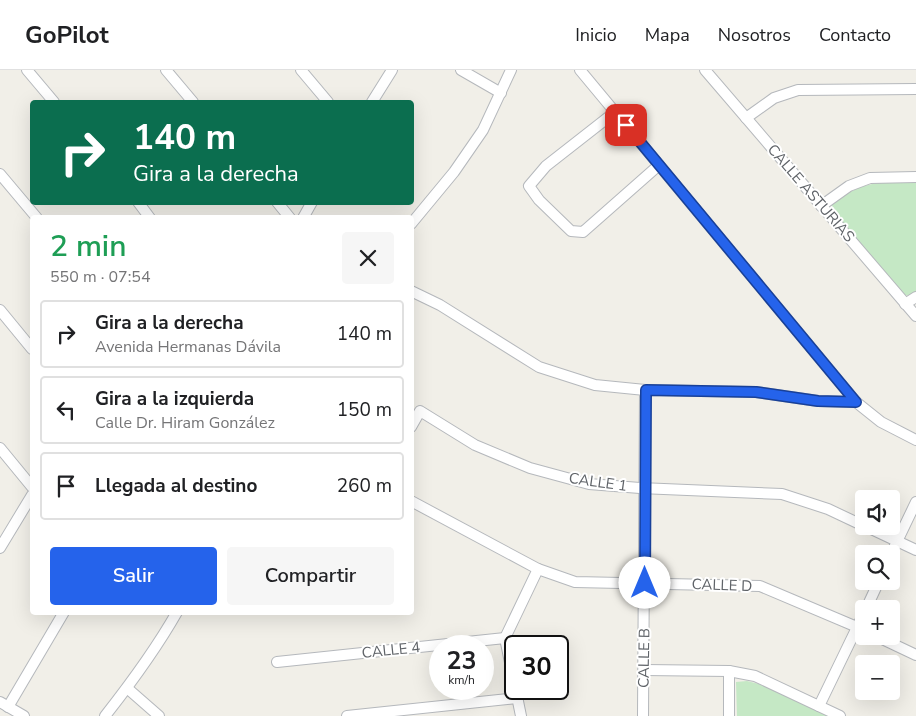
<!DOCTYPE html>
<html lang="es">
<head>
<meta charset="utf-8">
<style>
  body { margin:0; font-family:"Nunito Sans",sans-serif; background:#f6f6f6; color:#202124; height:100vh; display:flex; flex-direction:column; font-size:19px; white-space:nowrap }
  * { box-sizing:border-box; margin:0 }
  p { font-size:16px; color:#757577 }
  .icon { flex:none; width:28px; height:28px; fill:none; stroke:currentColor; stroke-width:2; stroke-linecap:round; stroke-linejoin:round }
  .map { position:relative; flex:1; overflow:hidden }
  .panel { position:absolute; left:30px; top:145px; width:384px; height:400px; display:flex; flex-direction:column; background:#fff; border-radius:5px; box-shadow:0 5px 20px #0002 }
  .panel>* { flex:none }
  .hud { position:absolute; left:30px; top:30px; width:384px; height:105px; border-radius:5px; box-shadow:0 5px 20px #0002; background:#0b6e4f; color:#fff; overflow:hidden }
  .buttons { position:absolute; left:855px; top:420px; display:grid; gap:10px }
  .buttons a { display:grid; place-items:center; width:45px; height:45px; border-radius:5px; background:#fff; box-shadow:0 5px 20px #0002; font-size:25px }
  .speed { position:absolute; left:429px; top:565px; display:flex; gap:10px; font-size:25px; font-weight:700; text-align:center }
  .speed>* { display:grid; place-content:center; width:65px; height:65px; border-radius:50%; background:#fff; box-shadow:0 5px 20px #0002; line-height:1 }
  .speed small { font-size:12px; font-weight:400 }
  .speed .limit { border:2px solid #111; border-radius:8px; background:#fff; color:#111 }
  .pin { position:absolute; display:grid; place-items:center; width:42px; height:42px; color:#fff; margin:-21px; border-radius:10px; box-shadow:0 2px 8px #0006 }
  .me { position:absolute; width:55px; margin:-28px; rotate:0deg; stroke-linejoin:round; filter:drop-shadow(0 0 4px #0008) }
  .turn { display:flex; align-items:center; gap:18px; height:105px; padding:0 20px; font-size:22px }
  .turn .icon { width:65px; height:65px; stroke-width:2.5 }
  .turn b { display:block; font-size:35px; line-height:42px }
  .round { display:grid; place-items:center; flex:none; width:52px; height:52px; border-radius:5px; background:#f6f6f6 }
  .head { display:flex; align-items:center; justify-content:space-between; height:85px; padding:0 20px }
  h1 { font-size:30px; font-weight:600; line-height:38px; color:#1e9e55 }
  .cta { display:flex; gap:10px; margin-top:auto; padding:10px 20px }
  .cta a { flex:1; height:58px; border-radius:5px; background:#2563eb; color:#fff; font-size:20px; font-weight:600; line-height:58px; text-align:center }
  .cta a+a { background:#f6f6f6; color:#202124 }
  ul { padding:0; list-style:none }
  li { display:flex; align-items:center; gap:15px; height:68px; margin:0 10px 8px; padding:0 10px; border:2px solid #e0e0e0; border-radius:5px }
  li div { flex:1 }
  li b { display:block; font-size:19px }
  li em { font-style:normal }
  header { display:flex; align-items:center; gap:30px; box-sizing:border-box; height:70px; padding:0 25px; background:#fff; border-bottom:1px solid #e0e0e0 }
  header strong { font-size:24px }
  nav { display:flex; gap:28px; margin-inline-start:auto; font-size:18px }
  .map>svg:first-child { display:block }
  .green { fill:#c5e8c5 }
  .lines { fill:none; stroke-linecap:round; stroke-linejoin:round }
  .minor-casing { stroke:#b5b8bc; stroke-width:12 }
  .minor { stroke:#fff; stroke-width:10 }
  .route-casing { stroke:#184099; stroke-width:12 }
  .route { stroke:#2563eb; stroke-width:9 }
  .labels { text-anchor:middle; stroke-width:4; stroke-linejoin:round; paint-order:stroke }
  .street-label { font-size:15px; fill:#5f6368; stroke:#fff }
</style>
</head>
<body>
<header>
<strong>GoPilot</strong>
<nav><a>Inicio</a><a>Mapa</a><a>Nosotros</a><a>Contacto</a></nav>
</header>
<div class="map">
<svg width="916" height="646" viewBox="0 0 916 646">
  <rect width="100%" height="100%" fill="#f1efe8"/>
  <g class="green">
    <path d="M916,112V223L912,226L904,225L832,141V135C861,110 880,112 916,112Z"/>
    <polygon points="747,611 759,614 829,646 737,646 736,612"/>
  </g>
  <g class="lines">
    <defs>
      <g id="minor">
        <polyline points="27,0 54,32"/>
        <polyline points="166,0 193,32"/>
        <polyline points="301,0 328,32"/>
        <polyline points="461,0 501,23"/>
        <polyline points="580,0 856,332 881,352 916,370"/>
        <polyline points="705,0 916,246"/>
        <polyline points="372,32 392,0"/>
        <polyline points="615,42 546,96 529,116 539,130 571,161 583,162 659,95"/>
        <polyline points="746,48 774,28 798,20 916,19"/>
        <polyline points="0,104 37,148"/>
        <polyline points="138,132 150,148"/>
        <polyline points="277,132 290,148"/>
        <polyline points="821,136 849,116 870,108 916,107"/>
        <polyline points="303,148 312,132"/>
        <polyline points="411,154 454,102 483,60 511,0"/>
        <polyline points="411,221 440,235 539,297 595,315 645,320 756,322 818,331 856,332"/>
        <polyline points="905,234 916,227"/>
        <polyline points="0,240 32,279"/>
        <polyline points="411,357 420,341 475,375 530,398 589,414 640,418 782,424 828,439 864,456"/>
        <polyline points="0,378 32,417"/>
        <polyline points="411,431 538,499 575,512 760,516 864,560"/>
        <polyline points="865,456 916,480"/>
        <polyline points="0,478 32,425"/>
        <polyline points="891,484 916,432"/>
        <polyline points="866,539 879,511"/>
        <polyline points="876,566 916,585"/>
        <polyline points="505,568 521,646"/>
        <polyline points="505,568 538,499"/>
        <polyline points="277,592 505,568"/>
        <polyline points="644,600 729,601 755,606 840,646"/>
        <polyline points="729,601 729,646"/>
        <polyline points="127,618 159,646"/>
        <polyline points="0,632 24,646"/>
        <polyline points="819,636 864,543"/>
        <polyline points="8,637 64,542"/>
        <path d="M105,646C131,613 156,579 177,542"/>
        <polyline points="347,646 517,628"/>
        <polyline points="643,646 645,320"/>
      </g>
    </defs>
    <use href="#minor" class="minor-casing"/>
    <use href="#minor" class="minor"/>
  </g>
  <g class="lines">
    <defs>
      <polyline id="route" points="626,55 856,332 818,331 756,322 646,320 645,513"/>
    </defs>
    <use href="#route" class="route-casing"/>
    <use href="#route" class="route"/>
  </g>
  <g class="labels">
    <g class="street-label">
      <text transform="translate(811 123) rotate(49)" y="5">CALLE ASTURIAS</text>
      <text transform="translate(598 412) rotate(8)" y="5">CALLE 1</text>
      <text transform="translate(722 515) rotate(2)" y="5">CALLE D</text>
      <text transform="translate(391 580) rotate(-6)" y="5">CALLE 4</text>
      <text transform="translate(644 588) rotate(-89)" y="5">CALLE B</text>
    </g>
  </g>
</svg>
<div class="buttons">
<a><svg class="icon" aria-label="sound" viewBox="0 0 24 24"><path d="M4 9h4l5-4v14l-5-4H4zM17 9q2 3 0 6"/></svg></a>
<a><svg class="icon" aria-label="search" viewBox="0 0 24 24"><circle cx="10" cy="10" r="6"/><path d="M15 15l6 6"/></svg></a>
<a>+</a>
<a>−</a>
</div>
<div class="speed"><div>23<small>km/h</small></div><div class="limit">30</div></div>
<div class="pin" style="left:626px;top:55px;background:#d93025"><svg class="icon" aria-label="arrive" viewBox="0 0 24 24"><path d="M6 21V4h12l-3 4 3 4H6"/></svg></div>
<svg class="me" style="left:645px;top:513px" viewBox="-20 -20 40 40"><circle r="19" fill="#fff"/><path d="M0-13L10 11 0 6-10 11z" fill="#2563eb"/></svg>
<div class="hud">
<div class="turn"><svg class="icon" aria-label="right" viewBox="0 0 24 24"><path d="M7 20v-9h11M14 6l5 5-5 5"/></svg><div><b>140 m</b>Gira a la derecha</div></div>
</div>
<section class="panel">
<div class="head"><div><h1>2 min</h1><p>550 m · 07:54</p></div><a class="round"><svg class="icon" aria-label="close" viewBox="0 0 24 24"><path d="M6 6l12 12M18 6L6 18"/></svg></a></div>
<ul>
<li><svg class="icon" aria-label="right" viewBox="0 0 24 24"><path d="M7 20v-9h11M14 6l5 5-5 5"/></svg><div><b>Gira a la derecha</b><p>Avenida Hermanas Dávila</p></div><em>140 m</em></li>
<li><svg class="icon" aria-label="left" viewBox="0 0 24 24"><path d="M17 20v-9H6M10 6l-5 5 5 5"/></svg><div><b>Gira a la izquierda</b><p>Calle Dr. Hiram González</p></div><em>150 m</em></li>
<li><svg class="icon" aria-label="arrive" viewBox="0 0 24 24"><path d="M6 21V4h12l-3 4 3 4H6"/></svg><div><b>Llegada al destino</b></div><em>260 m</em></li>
</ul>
<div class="cta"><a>Salir</a><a>Compartir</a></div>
</section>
</div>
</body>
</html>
